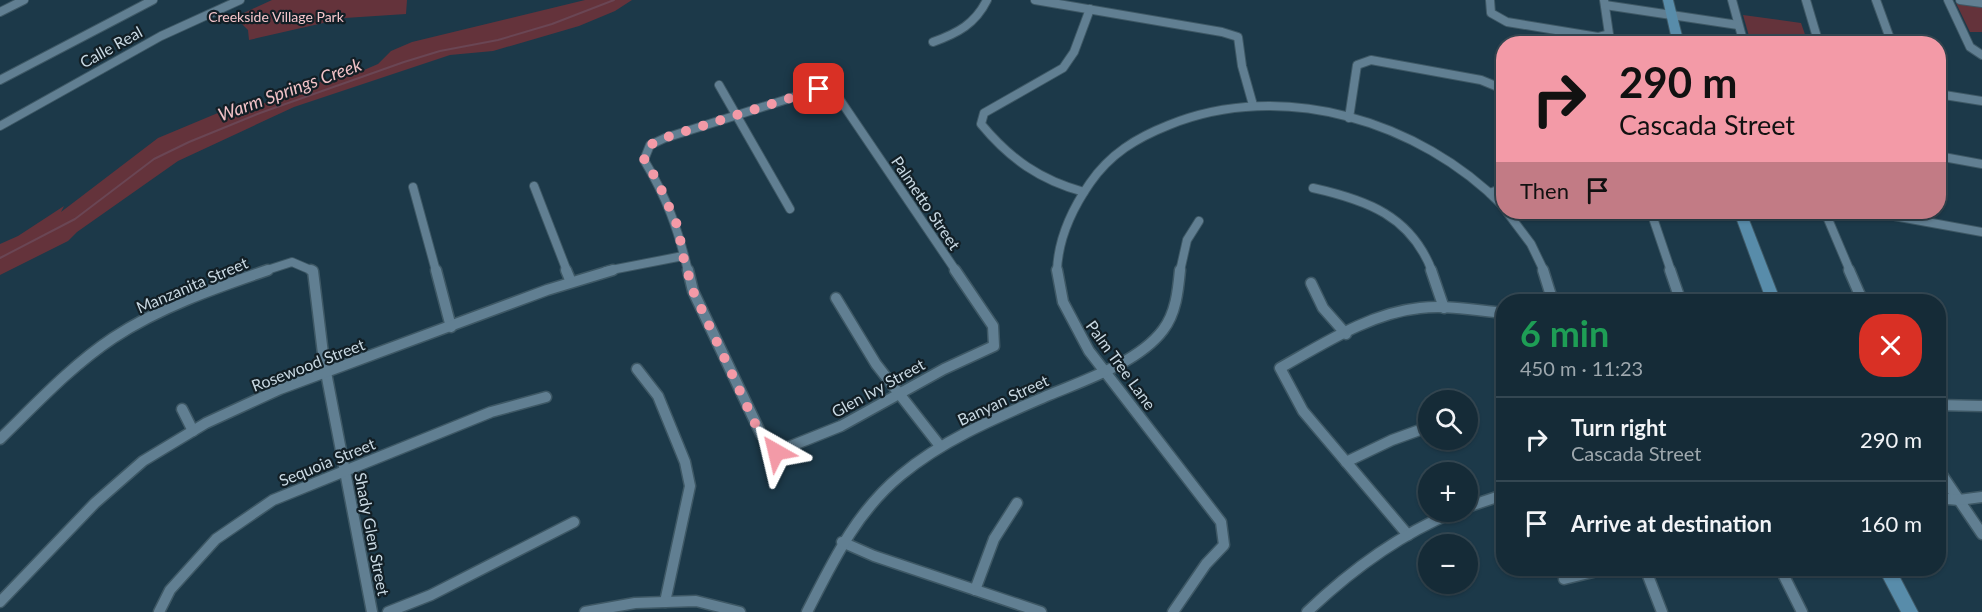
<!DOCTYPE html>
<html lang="en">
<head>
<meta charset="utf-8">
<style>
  body { margin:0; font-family:Lato,sans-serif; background:#1e333f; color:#f1f3f6; height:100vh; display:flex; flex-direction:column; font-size:22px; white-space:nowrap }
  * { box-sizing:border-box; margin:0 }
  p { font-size:20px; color:#9da7ad }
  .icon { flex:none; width:33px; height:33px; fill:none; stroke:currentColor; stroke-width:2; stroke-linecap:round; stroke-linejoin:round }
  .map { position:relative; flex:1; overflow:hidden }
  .side { position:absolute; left:1496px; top:294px; width:450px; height:282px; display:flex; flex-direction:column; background:#152b37; border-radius:24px; box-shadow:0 2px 4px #0004,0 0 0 2px #344752 }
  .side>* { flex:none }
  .banner { position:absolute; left:1496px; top:36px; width:450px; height:183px; border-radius:24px; box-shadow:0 2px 4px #0004,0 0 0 2px #344752; background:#f39aa7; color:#111; overflow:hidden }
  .controls { position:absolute; left:1418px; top:390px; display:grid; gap:12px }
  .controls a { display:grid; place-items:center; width:60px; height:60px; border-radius:50%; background:#152b37; box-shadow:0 2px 4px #0004,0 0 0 2px #344752; font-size:30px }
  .pin { position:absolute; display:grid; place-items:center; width:51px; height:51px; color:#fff; margin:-26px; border-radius:12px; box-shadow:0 3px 9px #0006 }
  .me { position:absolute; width:66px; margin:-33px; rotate:323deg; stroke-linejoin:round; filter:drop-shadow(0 0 4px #0008) }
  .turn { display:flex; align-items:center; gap:21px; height:126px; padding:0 24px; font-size:27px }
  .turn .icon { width:78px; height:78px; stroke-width:2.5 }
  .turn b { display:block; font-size:42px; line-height:51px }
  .then { display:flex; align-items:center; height:57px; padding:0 24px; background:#0003; gap:12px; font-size:22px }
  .round { display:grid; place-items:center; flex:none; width:63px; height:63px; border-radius:24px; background:#1e333f }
  .head { display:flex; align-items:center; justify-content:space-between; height:102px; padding:0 24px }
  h1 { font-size:36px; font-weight:700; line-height:45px; color:#1e9e55 }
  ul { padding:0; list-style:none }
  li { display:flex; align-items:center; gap:18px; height:84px; padding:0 24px; border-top:2px solid #344752 }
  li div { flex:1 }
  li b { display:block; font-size:22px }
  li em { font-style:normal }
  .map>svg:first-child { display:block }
  .green { fill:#64333b }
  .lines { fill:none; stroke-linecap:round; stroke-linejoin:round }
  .stream { stroke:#6a4654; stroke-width:2 }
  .street-far1-casing { stroke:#3e5865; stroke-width:10 }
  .street-casing { stroke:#3e5865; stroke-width:13 }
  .secondary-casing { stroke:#3e5865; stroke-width:2 }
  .street-far1 { stroke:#617f92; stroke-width:8 }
  .street { stroke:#617f92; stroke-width:10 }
  .secondary { fill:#588caa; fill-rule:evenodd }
  .route { stroke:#f39aa7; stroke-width:10; stroke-dasharray:0 18 }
  .labels { text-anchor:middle; stroke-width:4.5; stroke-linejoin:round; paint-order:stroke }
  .far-park-label { font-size:14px; fill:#f6c6cb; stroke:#121f26 }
  .street-label { font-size:16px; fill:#c9d9e3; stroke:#121f26 }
  .water-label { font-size:18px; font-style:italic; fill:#f2c2c7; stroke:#121f26 }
</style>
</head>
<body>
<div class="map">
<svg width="1982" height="612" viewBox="0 0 1982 612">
  <rect width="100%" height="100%" fill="#1c3949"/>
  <g class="green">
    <polygon points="272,0 407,0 406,14 345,18 249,40 248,30 235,17"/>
    <polygon points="585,0 632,0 615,11 579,26 493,51 450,55 294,107 178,161 77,232 68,241 0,275 0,244 18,236 64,206 61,212 158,138 237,105 266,103 308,88 324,80 364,70 378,64 391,51 412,42"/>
    <polygon points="1956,3 1982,7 1982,32 1970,32"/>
    <polygon points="1743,15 1801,23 1808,43 1749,36"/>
  </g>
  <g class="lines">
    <polyline class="stream" points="0,258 75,219 154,159 189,142 260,113 404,62 440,51 498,40 552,24 614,0"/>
    <defs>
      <g id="street-far1">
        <polyline points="1035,0 1222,32 1238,37 1242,66 1253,105"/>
        <polyline points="1490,0 1491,13 1507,22 1598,37 1609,34 1604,0"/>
        <polyline points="1732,0 1744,44"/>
        <polyline points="1806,0 1819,44"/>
        <polyline points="1876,0 1892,44"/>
        <polyline points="1948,0 1970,47 1982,55"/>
        <polyline points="1960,0 1982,3"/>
        <polyline points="1605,5 1738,25"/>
        <polyline points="0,12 24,0"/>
        <path d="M933,42C958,33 975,24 987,0"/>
        <polyline points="0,80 153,0"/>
        <polyline points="719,85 790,209"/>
        <polyline points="1938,94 1982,101"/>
        <polyline points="1349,118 1357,65 1371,60 1481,80 1503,89"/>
        <polyline points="0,126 161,36 240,0"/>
        <polyline points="1938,156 1982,164"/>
        <polyline points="534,186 567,271"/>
        <polyline points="413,187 436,271"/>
        <path d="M1313,188C1367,200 1411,216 1432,271"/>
        <path d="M1084,192C1040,180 1010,159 981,124L984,113L1063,68L1074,52L1090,9"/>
        <polyline points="1490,193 1503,188"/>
        <polyline points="1507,212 1531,244 1544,271"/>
        <polyline points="1651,212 1671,271"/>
        <polyline points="1825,212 1850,271"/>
        <polyline points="1872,212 1982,232"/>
        <polyline points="264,271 292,262 313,271"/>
        <polyline points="606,271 683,256"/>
        <path d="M688,271C678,229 667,198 644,160L650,145L665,138L819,89L834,91L956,271"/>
        <path d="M1057,271C1058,239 1072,209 1090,183C1110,154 1136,138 1169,125C1282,79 1420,121 1503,206"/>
        <polyline points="1180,271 1187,240 1199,221"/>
      </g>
      <g id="street">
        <polyline points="311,270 313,271 324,362 372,612"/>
        <polyline points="436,270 451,327"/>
        <polyline points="566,270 571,282"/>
        <polyline points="688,270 693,291 761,434 776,452 841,426 944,369 994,346 993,326 955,270"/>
        <polyline points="1057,270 1063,302 1089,351 1221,522 1224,545 1206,564 1173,612"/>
        <polyline points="1431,270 1444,308"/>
        <polyline points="1543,270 1553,302"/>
        <polyline points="1670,270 1681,302"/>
        <polyline points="1849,270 1863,302"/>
        <polyline points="1311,283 1323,308 1346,334"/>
        <polyline points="836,298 876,364 940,446"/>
        <polyline points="637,369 658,396 685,462 690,486 665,602"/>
        <polyline points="1938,405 1982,406"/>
        <polyline points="182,409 193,431"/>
        <path d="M0,439C36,404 71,366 113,338C160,307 215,288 268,270"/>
        <polyline points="1346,462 1392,440 1428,427"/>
        <polyline points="1938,469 1982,534"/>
        <polyline points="1938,498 1959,500 1982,497"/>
        <polyline points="1467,507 1503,495"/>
        <path d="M1408,535L1303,411L1280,368C1323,344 1370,313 1420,308C1447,305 1476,310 1503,313"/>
        <polyline points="842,542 874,556 1041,612"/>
        <polyline points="1645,568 1662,612"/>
        <polyline points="1780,568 1802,612"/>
        <polyline points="1564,579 1610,568"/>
        <polyline points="975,590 994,539 1017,503"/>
        <polyline points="0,602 95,503 143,461 206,423 280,389 547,290 613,270"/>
        <polyline points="159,612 170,590 216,539 273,500 491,412 546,397"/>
        <polyline points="388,612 431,595 574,522"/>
        <polyline points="585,612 635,603 696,601 740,612"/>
        <path d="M807,612C833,561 856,512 901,475C944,439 998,417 1049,395C1085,380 1139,362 1163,330C1176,313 1178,291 1180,270"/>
        <path d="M1307,612C1351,570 1398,535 1454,512"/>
      </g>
      <g id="secondary">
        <polygon points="1663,0 1673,0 1684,44 1673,44"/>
        <polygon points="1734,212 1746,212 1781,302 1767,302"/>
        <polygon points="1878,568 1895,568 1918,612 1901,612"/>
      </g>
    </defs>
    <use href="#street-far1" class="street-far1-casing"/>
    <use href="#street" class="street-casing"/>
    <use href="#secondary" class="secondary-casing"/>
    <use href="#street-far1" class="street-far1"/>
    <use href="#street" class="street"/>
    <use href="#secondary" class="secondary"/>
  </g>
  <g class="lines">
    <polyline class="route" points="776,452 760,434 693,291 683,256 678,227 657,180 644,160 650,145 664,138 819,89"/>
  </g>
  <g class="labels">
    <g class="far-park-label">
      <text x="276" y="22">Creekside Village Park</text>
    </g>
    <g class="street-label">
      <text transform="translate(111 47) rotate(-29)" y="6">Calle Real</text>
      <text transform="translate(926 203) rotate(56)" y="6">Palmetto Street</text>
      <text transform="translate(192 285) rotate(-23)" y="6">Manzanita Street</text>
      <text transform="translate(308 365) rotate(-21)" y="6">Rosewood Street</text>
      <text transform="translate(1121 365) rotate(54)" y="6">Palm Tree Lane</text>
      <text transform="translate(878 388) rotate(-29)" y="6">Glen Ivy Street</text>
      <text transform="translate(1003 400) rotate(-25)" y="6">Banyan Street</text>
      <text transform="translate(327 462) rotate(-22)" y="6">Sequoia Street</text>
      <text transform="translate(372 534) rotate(79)" y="6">Shady Glen Street</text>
    </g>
    <g class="water-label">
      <text transform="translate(290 90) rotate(-20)" y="6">Warm Springs Creek</text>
    </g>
  </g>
</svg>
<div class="controls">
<a><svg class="icon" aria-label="search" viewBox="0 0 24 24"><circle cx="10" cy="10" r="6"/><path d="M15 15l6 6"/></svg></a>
<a>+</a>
<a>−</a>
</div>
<div class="pin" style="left:819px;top:89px;background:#d93025"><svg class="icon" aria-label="arrive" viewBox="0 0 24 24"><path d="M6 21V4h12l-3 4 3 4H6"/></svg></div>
<svg class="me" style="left:776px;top:452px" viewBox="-20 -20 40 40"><path d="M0-17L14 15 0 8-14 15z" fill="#f39aa7" stroke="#fff" stroke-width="4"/></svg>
<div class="banner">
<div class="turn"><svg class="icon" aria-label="right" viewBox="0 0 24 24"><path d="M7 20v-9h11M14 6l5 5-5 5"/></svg><div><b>290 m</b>Cascada Street</div></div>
<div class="then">Then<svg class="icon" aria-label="arrive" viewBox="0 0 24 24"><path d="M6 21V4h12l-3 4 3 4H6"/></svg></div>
</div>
<section class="side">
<div class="head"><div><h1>6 min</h1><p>450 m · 11:23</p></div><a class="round" style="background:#d93025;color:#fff"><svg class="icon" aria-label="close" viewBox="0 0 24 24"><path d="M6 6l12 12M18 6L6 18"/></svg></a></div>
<ul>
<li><svg class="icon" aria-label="right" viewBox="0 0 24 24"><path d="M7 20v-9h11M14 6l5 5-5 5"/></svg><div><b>Turn right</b><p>Cascada Street</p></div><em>290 m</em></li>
<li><svg class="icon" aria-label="arrive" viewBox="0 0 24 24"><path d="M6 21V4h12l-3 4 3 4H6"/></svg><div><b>Arrive at destination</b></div><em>160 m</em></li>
</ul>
</section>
</div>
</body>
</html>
